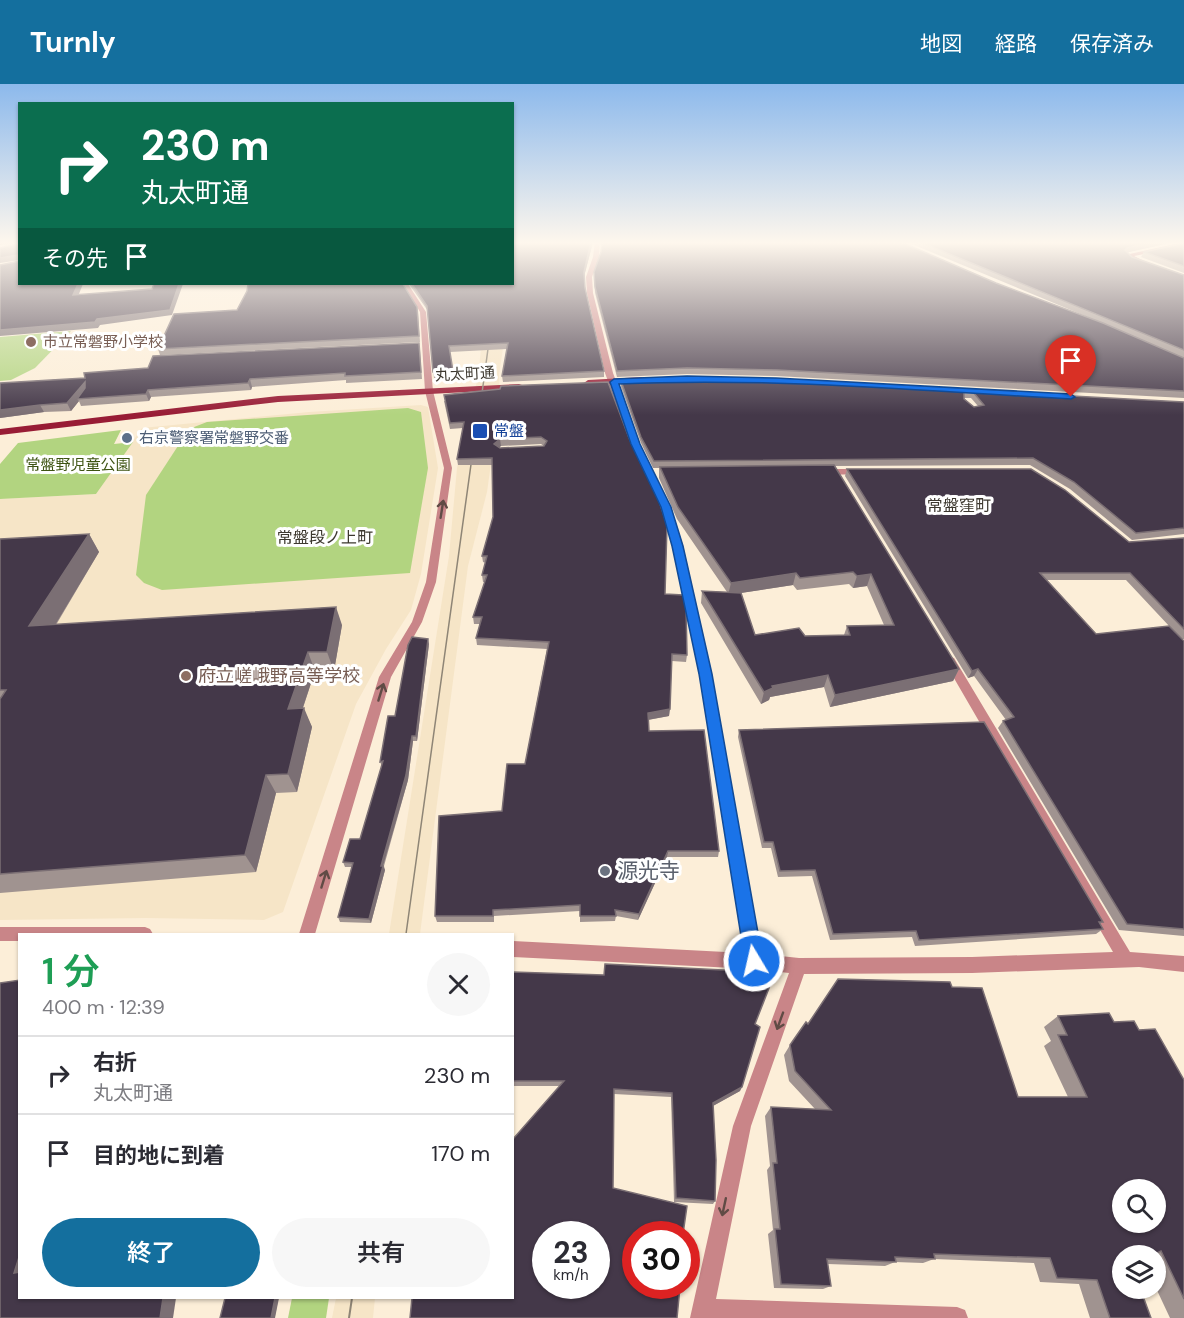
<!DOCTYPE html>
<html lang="ja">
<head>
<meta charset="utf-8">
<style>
  body { margin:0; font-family:"DM Sans","Noto Sans JP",sans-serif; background:#f7f7f7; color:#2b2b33; height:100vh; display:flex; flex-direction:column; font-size:22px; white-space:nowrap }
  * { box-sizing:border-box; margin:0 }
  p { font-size:20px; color:#7c7c81 }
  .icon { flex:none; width:33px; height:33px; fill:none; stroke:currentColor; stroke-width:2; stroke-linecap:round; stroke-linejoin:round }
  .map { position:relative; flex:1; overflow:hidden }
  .drawer { position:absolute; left:18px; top:849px; width:496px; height:366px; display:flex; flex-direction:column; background:#fff; border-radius:0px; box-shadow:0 2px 4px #0004 }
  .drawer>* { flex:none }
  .guide { position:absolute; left:18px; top:18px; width:496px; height:183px; border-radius:0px; box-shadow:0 2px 4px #0004; background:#0b6e4f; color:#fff; overflow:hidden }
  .fabs { position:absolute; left:1112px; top:1095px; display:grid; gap:12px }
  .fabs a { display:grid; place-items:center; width:54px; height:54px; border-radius:50%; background:#fff; box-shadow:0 2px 4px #0004; font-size:30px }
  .speed { position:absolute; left:532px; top:1137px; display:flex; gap:12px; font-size:30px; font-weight:700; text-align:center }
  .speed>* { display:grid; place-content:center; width:78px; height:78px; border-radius:50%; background:#fff; box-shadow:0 2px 4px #0004; line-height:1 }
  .speed small { font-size:15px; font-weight:400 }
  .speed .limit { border:9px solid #d22; background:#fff; color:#111 }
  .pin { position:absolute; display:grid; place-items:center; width:51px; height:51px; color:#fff; margin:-62px -26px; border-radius:50% 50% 50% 0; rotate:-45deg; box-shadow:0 0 6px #0007 }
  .pin .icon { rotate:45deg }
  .me { position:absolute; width:66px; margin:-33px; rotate:351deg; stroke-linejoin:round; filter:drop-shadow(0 0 4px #0008) }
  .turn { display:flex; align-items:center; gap:21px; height:126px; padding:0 24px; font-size:27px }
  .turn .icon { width:78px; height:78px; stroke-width:2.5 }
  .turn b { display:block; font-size:42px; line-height:51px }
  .then { display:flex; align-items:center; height:57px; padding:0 24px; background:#0003; gap:12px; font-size:22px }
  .round { display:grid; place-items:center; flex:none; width:63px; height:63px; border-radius:32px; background:#f7f7f7 }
  .overview { display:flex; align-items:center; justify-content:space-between; height:102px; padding:0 24px }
  h1 { font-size:36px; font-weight:600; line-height:45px; color:#1e9e55 }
  .button { display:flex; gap:12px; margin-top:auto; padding:12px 24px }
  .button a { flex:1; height:69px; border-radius:36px; background:#146f9e; color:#fff; font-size:24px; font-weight:600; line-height:69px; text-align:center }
  .button a+a { background:#f7f7f7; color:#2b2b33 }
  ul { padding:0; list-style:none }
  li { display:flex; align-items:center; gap:18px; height:78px; padding:0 24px; border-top:2px solid #e1e1e2 }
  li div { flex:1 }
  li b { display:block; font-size:22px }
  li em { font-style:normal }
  header { display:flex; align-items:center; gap:36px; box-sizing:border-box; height:84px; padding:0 30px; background:#146f9e; color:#fff }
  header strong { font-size:28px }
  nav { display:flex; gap:33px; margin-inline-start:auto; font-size:21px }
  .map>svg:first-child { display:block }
  .built { fill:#f6e5c7 }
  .green { fill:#b2d480 }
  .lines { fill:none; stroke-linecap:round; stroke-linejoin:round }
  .minor { fill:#c98588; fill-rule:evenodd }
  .primary { fill:#981c35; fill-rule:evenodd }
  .tram-far1 { stroke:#8e8576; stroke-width:1.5 }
  .tram { stroke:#8e8576; stroke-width:2 }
  .wall { fill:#a09390; fill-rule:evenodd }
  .shaded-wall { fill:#7b6f74 }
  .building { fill:#443849; stroke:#7b6f74; stroke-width:1.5; fill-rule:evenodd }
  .oneway { stroke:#604b45 }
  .route { fill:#1a73e8; stroke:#114b97; stroke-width:1.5 }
  .education-dot { fill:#8d6e63; stroke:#fff; stroke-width:2 }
  .transit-dot { fill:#1a4fb4; stroke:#fff; stroke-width:2 }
  .service-dot { fill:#5c6f8a; stroke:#fff; stroke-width:2 }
  .worship-dot { fill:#6b7280; stroke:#fff; stroke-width:2 }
  .labels { text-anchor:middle; stroke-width:6; stroke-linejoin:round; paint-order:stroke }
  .far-education-label { font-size:15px; fill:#785e54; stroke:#fff; text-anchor:start }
  .far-street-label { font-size:15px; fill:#3d382f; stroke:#fff }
  .far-transit-label { font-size:15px; fill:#164399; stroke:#fff; text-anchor:start }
  .far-service-label { font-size:15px; fill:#4e5e75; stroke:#fff; text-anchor:start }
  .far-park-label { font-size:15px; fill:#3e5413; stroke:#fff }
  .far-neighbourhood-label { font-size:16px; fill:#3d382f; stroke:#fff }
  .education-label { font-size:18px; fill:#785e54; stroke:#fff; text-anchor:start }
  .near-worship-label { font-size:21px; fill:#5b616d; stroke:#fff; text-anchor:start }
</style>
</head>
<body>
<header>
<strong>Turnly</strong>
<nav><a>地図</a><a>経路</a><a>保存済み</a></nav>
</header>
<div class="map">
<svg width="1184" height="1234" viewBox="0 0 1184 1234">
  <rect width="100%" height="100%" fill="#fceed8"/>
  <g class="built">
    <polygon points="484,237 503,264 499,291 500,316 487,408 468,482 420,850 389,850 449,472 457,384 478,293"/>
    <polygon points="421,321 428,323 438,384 421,490 411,526 386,565 356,620 283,828 264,836 146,834 0,836 0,415 96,410 142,344 309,328"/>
    <polygon points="336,1214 375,1214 373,1234 332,1234"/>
  </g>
  <g class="green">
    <polygon points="71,247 35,284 11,296 0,297 0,253"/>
    <polygon points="408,324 421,328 428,384 410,489 162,506 144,499 136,491 146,411 189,345 207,338"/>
    <polygon points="121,346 114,360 133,358 96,410 0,415 0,380 18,359"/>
    <polygon points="292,1214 329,1214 326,1234 288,1234"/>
  </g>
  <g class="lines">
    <g class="minor">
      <polygon points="595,158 600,158 599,173 592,193 593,209 613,289 639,360 671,423 683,461 712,590 761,870 799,874 972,873 1113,868 944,577 950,573 954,574 1130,868 1184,872 1184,888 1139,883 972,889 804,890 751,1042 716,1215 957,1223 965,1226 968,1234 690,1234 733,1042 789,889 754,885 513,873 513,857 745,869 700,590 673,461 661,423 631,360 605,289 587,209 586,193 593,173"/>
      <polygon points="404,200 408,200 426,228 433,307 452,384 436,498 422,538 391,593 315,850 299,850 379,593 412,538 426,498 444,384 425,307 420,228"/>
      <polygon points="861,385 864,386 864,390 822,391 818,388 822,385"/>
      <polygon points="0,843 145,843 150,845 153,850 20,850 20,857 0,857"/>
    </g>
    <g class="primary">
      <polygon points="1184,158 1184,162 1134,172 1146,178 1144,181 1125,171"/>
      <polygon points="642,293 646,296 645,298 588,302 584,299 588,296"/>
      <polygon points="519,300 522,301 522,305 278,318 0,351 0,345 278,312"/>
    </g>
    <g class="tram-far1">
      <polyline points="480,324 490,250"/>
      <polyline points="406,850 473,366"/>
    </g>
    <polyline class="tram" points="349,1234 352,1214"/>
  </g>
  <g class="wall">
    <polygon points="513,158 593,158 584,192 585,204 604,287 604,293 503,298 502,292 507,265 450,268 454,293 434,294 428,227 409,200 513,200"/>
    <polygon points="907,158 1174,158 1127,168 1132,173 1184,191 1184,314 776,292 687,290 617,293 595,209 594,188 601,168 996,199 1090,234"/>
    <polygon points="1184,159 1184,189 1141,173 1144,168"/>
    <polygon points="247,207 418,229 420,258 160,271 158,265 237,226"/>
    <polygon points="420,266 422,295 346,299 346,296 252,303 251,306 151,313 149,317 81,322 79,317 71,327 44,328 0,334 0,299 85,294"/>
    <path d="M688,294L1184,318V450L1132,456L1070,405L1030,381L835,382L959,585L953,597L830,623L824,603L770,613L769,616L761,620L701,519L702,507L727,508L677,435L659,394V384H653L641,359L621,303V297ZM964,314H971L978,322L974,323ZM849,500L853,504L867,502L884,541L847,542L844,551L805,552L755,551L740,509L793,501L797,506Z"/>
    <path d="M608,298L665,510L687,571L686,578L672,577L669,632L648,636L649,647L719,767L718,773H667L638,836L616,832L615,837L580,838V827L494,832V838H437L435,832L502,727L525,680L547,565L477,561L476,554L480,540H474L473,533L485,498H483L482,491L486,479L483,478L482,472L493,433V381H458L457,375L463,344L450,345L444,317ZM541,360L544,362L500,364L499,363L501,362Z"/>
    <path d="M847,385L1129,458L1184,454V555H1182L1184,557V852L1119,846L998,644L1003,637L1006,636L974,592L968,594L845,392ZM1047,496H1126L1170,543L1096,550Z"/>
    <polygon points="89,450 99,468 56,541 342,541 334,587 315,587 303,624 312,643 297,708 276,709 256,788 0,809 0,455"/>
    <polygon points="429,560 417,657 413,657 408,696 384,782 385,786 371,839 340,838 338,833 352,783 345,783 343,778 360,755 382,682 380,678 395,632"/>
    <polygon points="739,646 1103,838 1100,840 1103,845 1096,850 915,862 912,853 830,856 812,792 778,793 771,764 762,764 738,653"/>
    <polygon points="513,888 755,940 740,1007 713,1022 715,1117 713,1120 674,1118 671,1013 614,1010 560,1002 513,1002"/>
    <polygon points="952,903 1018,1013 1068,1013 1044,962 1051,957 1044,943 1058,932 1114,938 1139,946 1184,996 1184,1234 1170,1234 1155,1202 1155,1172 1122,1172 1151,1234 1090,1234 1079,1200 1040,1198 1034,1179 934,1175 923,1179 895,1178 885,1182 828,1180 831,1202 823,1205 774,1204 768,1150 773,1146 767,1086 770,1082 765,1032 771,1023 815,1025 789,997 784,971 790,961 808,940"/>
  </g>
  <g class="shaded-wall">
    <polygon points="0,158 19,158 20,159 0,161"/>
    <polygon points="591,158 593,158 584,193 584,188"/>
    <polygon points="1154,158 1174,158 1125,169 1123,171 1127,164"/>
    <polygon points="17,171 20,176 0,179 0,174"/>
    <polygon points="78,200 83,200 76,217 73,211"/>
    <polygon points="179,200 183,200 172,231 100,241 98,244 0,252 0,246 97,235"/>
    <polygon points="250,295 252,303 251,306 248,299"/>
    <polygon points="85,298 89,305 77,315 79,317 71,327 67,319"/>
    <polygon points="148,306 151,313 149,317 146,310"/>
    <polygon points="40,321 44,328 0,334 0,326"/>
    <polygon points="500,355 501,362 495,367 494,360"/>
    <polygon points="89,450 99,468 43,561 29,542"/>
    <polygon points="796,489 793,501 728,511 731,499"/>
    <polygon points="871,490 867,502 853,504 857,492"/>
    <polygon points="336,523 342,541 334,587 327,568"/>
    <polygon points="428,555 429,560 417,657 416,652"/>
    <polygon points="308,568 315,587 296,644 288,625"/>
    <polygon points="959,585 953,597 830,623 835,611"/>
    <polygon points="978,585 974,592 968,594 972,587"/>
    <polygon points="828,591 824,603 770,613 769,616 761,620 764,608 772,602"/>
    <polygon points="304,624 312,643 297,708 288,690"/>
    <polygon points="670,625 669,632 647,636 648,629"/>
    <polygon points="412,652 413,657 408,696 383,782 385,786 371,839 369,835"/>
    <polygon points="266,691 276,709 256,788 245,771"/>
    <polygon points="668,767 667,773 638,836 639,830"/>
    <polygon points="742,1003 740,1007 711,1023 713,1019"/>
    <polygon points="20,1170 20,1190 14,1189"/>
    <polygon points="163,1214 176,1214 173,1234 160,1234"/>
    <polygon points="275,1214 279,1214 275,1234 271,1234"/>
  </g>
  <g class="building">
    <polygon points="513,158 591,158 584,188 585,204 604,287 502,292 508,259 449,262 453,287 433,288 427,222 412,200 513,200"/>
    <polygon points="602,158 901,158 996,199 1103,239 1184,274 1184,307 777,286 687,284 617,287 595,203 594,188 601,168"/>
    <polygon points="920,158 1154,158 1127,164 1125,166 1132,173 1184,191 1184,266"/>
    <polygon points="20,159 20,177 17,171 0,174 0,164"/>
    <polygon points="1184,159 1184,182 1144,168"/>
    <polygon points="20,177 20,200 78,200 73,211 152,205 154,200 179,200 170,226 97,235 95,238 0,246 0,181"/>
    <polygon points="248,200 403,200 417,223 419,252 158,265 174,230 237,226 247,207"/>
    <polygon points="419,259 421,288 345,292 345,289 250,295 248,299 148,306 146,310 77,315 85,304 85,298 67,319 40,321 0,326 0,299 85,294 84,289 148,284 153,272"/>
    <path d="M688,294L777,296L1184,318V444L1136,449L1074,398L1033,374L654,377L641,353L621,297ZM964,308H973L984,321L974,323L964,315Z"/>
    <path d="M608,298L629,354L659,417L667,441L665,510L683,511L686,524L687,571L672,570L670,625L648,629L649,647L704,646L719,767H668L639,830L615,826L616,832H580V821L493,826V832H435L439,732L502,727L507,680H525L549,558L476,554L482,533H473L487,491H482L487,472H482L493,433L492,374L457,375L464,338L450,339L444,311L500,305L501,302ZM541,353L547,357L544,362L500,364L494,360L500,355Z"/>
    <polygon points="834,381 959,585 835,611 828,591 772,602 773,604 764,608 702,507 741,509 755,551 799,544 805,552 850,551 847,542 894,541 871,490 857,492 853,488 800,494 796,489 731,499 678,423 660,383"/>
    <polygon points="847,385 1031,385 1065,406 1129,458 1184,454 1184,545 1130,489 1040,489 1096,550 1169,542 1184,557 1184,845 1127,840 1003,637 1014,633 978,585 972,587"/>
    <polygon points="89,450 29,542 336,523 327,568 308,568 288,625 304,624 288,690 266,691 245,771 0,790 0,615 6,606 0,606 0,455"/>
    <polygon points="412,553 428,555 416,652 412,652 406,691 381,782 383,782 369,835 338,833 353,779 343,778 350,755 360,755 383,677 380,678 388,632 395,632 408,561"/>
    <polygon points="984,638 1103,838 1099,838 1103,845 919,856 916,847 833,850 815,786 780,787 773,758 764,758 739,646"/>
    <path d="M605,880L762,888L771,899L755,940L760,943L742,1003L713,1019L716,1076L715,1117L676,1114L672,1009L614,1005L613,1104L687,1122L683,1150H636V1202H677L680,1203L677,1234H410L412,1214H513V1055L564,997H513V888L604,891ZM546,1150H597V1202H546Z"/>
    <path d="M838,895L950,898L952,903L982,904L1018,1013H1087L1058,951H1067L1058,932L1109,929L1114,938L1134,937L1139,946L1155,945L1184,996V1215L1161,1167L1151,1172H1122V1204H1140L1151,1234H1110L1097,1196L1057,1194L1050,1174L934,1170L935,1175L895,1173L896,1178L827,1175L831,1202L781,1200L775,1145H780L773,1079H777L771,1023L831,1026L795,987L790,961L806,938L808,940ZM1122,1106H1155V1138H1122Z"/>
    <polygon points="20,896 20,1170 14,1189 20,1188 20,1214 163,1214 160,1234 0,1234 0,899"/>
    <polygon points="225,1214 275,1214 271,1234 220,1234"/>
  </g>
  <defs><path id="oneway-shaft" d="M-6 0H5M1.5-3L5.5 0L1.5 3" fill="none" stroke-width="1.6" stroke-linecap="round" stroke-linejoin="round" transform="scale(1.5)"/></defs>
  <g class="oneway">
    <use href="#oneway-shaft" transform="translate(442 425) rotate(-81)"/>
    <use href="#oneway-shaft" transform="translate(381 608) rotate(-73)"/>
    <use href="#oneway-shaft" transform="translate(324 795) rotate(-73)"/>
    <use href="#oneway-shaft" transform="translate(780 937) rotate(110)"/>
    <use href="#oneway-shaft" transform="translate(724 1123) rotate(102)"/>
  </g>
  <linearGradient id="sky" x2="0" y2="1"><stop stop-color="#8cb9ec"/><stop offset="0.48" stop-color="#fef7ed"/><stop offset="1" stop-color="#fef7ed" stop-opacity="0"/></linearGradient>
  <rect width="1184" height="331" fill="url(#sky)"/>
  <path class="route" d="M687,292L776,294L1071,310L1075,313L1071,315C920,307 769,293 619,300L640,360L671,423L683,462L712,590L763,877L761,883L754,886L748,883L745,877L699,590L672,462L661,423L631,360L610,298L614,295Z"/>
  <g class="education-dot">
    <circle cx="31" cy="258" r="6"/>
    <circle cx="186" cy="592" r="6"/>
  </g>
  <rect class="transit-dot" x="472" y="339" width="16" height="16" rx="3"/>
  <circle class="service-dot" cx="127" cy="354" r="6"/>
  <circle class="worship-dot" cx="605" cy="787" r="6"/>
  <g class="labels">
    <g class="far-education-label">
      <text x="43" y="263">市立常磐野小学校</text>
    </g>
    <g class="far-street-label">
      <text transform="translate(465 290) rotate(-3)" y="5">丸太町通</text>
    </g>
    <g class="far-transit-label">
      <text x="494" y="352">常盤</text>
    </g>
    <g class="far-service-label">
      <text x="139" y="359">右京警察署常磐野交番</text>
    </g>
    <g class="far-park-label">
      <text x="78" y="386">常盤野児童公園</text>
    </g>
    <g class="far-neighbourhood-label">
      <text x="959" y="427">常盤窪町</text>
      <text x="325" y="459">常盤段ノ上町</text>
    </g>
    <g class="education-label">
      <text x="198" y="598">府立嵯峨野高等学校</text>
    </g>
    <g class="near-worship-label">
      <text x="617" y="794">源光寺</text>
    </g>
  </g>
</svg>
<div class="fabs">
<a><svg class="icon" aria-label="search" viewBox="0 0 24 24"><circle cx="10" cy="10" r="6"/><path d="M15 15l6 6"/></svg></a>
<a><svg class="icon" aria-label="layers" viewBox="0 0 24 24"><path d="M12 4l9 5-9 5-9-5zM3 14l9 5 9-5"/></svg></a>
</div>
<div class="speed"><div>23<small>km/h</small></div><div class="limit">30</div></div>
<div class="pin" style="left:1071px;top:313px;background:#d93025"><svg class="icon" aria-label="arrive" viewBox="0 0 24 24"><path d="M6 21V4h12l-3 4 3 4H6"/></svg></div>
<svg class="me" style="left:754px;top:877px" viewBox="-20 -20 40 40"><circle r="17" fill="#1a73e8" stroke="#fff" stroke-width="3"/><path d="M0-11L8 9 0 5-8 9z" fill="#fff"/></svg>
<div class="guide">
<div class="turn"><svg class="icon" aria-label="right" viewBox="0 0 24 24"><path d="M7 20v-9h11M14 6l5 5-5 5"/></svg><div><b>230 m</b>丸太町通</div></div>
<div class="then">その先<svg class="icon" aria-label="arrive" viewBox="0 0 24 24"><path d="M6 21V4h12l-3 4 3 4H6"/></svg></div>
</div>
<section class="drawer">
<div class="overview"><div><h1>1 分</h1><p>400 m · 12:39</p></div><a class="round"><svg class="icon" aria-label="close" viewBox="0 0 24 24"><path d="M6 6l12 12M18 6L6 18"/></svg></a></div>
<ul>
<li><svg class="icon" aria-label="right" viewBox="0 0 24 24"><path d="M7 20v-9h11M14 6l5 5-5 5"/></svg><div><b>右折</b><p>丸太町通</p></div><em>230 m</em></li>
<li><svg class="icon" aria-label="arrive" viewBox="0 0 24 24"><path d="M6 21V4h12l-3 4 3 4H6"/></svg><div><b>目的地に到着</b></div><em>170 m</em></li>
</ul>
<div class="button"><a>終了</a><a>共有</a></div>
</section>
</div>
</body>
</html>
